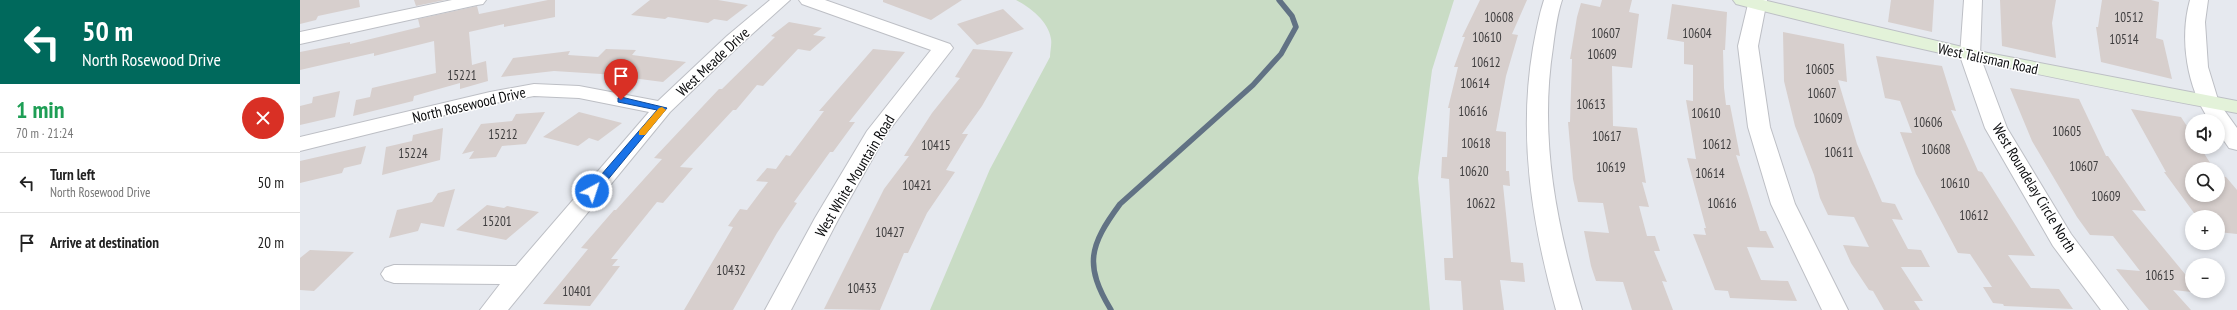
<!DOCTYPE html>
<html lang="en">
<head>
<meta charset="utf-8">
<style>
  body { margin:0; font-family:"PT Sans Narrow",sans-serif; background:#f2f2f2; color:#222; height:100vh; display:flex; flex-direction:column; font-size:15px; white-space:nowrap }
  * { box-sizing:border-box; margin:0 }
  p { font-size:13px; color:#767676 }
  .icon { flex:none; width:22px; height:22px; fill:none; stroke:currentColor; stroke-width:2; stroke-linecap:round; stroke-linejoin:round }
  .map { position:relative; flex:1; overflow:hidden }
  .sheet { display:flex; flex-direction:column; background:#fff; width:300px }
  .sheet>* { flex:none }
  .hud { background:#00695c; color:#fff; overflow:hidden }
  .buttons { position:absolute; left:1885px; top:114px; display:grid; gap:8px }
  .buttons a { display:grid; place-items:center; width:40px; height:40px; border-radius:50%; background:#fff; box-shadow:0 2px 6px #0003; font-size:20px }
  .pin { position:absolute; display:grid; place-items:center; width:34px; height:34px; color:#fff; margin:-41px -17px; border-radius:50% 50% 50% 0; rotate:-45deg; box-shadow:0 0 4px #0007 }
  .pin .icon { rotate:45deg }
  .me { position:absolute; width:44px; margin:-22px; rotate:40deg; stroke-linejoin:round; filter:drop-shadow(0 0 3px #0008) }
  .turn { display:flex; align-items:center; gap:14px; height:84px; padding:0 16px; font-size:18px }
  .turn .icon { width:52px; height:52px; stroke-width:2.5 }
  .turn b { display:block; font-size:28px; line-height:34px }
  .round { display:grid; place-items:center; flex:none; width:42px; height:42px; border-radius:21px; background:#f2f2f2 }
  .overview { display:flex; align-items:center; justify-content:space-between; height:68px; padding:0 16px }
  h1 { font-size:24px; font-weight:700; line-height:30px; color:#1e9e55 }
  ul { padding:0; list-style:none }
  li { display:flex; align-items:center; gap:12px; height:60px; padding:0 16px; border-top:1px solid #e0e0e0 }
  li div { flex:1 }
  li b { display:block; font-size:15px }
  li em { font-style:normal }
  main { display:flex; flex:1; min-height:0 }
  .map>svg:first-child { display:block }
  .green { fill:#c9dcc5 }
  .lines { fill:none; stroke-linecap:round; stroke-linejoin:round }
  .stream { stroke:#617284; stroke-width:5.5 }
  .building { fill:#d7cfcd }
  .street-casing { stroke:#bdbfc5; stroke-width:2 }
  .secondary-casing { stroke:#bdbfc5; stroke-width:2 }
  .street { fill:#fff; fill-rule:evenodd }
  .secondary { fill:#e3f2d9; fill-rule:evenodd }
  .route { fill:#1a73e8; stroke:#114b97 }
  .slow { fill:#f59e0b }
  .labels { text-anchor:middle; stroke-width:3; stroke-linejoin:round; paint-order:stroke }
  .number-label { font-size:13px; fill:#3e3d3e }
  .street-label { font-size:15px; fill:#0b0c0e; stroke:#fff }
</style>
</head>
<body>
<main>
<section class="sheet">
<div class="hud">
<div class="turn"><svg class="icon" aria-label="left" viewBox="0 0 24 24"><path d="M17 20v-9H6M10 6l-5 5 5 5"/></svg><div><b>50 m</b>North Rosewood Drive</div></div>
</div>
<div class="overview"><div><h1>1 min</h1><p>70 m · 21:24</p></div><a class="round" style="background:#d93025;color:#fff"><svg class="icon" aria-label="close" viewBox="0 0 24 24"><path d="M6 6l12 12M18 6L6 18"/></svg></a></div>
<ul>
<li><svg class="icon" aria-label="left" viewBox="0 0 24 24"><path d="M17 20v-9H6M10 6l-5 5 5 5"/></svg><div><b>Turn left</b><p>North Rosewood Drive</p></div><em>50 m</em></li>
<li><svg class="icon" aria-label="arrive" viewBox="0 0 24 24"><path d="M6 21V4h12l-3 4 3 4H6"/></svg><div><b>Arrive at destination</b></div><em>20 m</em></li>
</ul>
</section>
<div class="map">
<svg width="1937" height="310" viewBox="0 0 1937 310">
  <rect width="100%" height="100%" fill="#e6e9ef"/>
  <path class="green" d="M716,0H1154L1132,70L1118,178L1130,310H630L690,169L750,57C750,52 752,44 751,39C749,22 730,7 716,0Z"/>
  <g class="lines">
    <path class="stream" d="M811,310C784,265 789,246 820,204L953,85L981,54L996,27L992,16L979,0"/>
  </g>
  <g class="building">
    <polygon points="0,0 59,0 60,7 18,16 16,20 0,24"/>
    <polygon points="114,0 145,0 116,6"/>
    <polygon points="248,0 255,0 255,17 204,27 204,24 169,32 172,65 186,61 188,81 160,89 160,83 114,96 113,101 53,116 56,100 70,97 72,88 136,73 134,41 74,56 74,53 0,70 0,52 50,42 50,44 120,27 118,19 177,6 179,14"/>
    <polygon points="350,0 418,0 448,5 427,21 414,19 408,23 368,17 365,19 331,15"/>
    <polygon points="583,0 662,0 631,20 583,2"/>
    <polygon points="1180,0 1227,0 1212,34 1218,35 1206,76 1196,131 1206,132 1206,171 1209,171 1210,186 1203,185 1211,262 1223,263 1225,282 1200,280 1204,310 1163,310 1161,281 1145,280 1144,258 1153,258 1149,179 1141,178 1142,157 1147,157 1150,108 1148,108 1158,67 1154,67 1165,37 1162,37"/>
    <polygon points="1302,0 1332,0 1329,12 1339,14 1332,68 1312,66 1313,126 1337,128 1346,183 1342,182 1349,207 1339,206 1347,236 1355,236 1360,251 1354,251 1367,282 1362,281 1373,310 1332,310 1323,282 1296,281 1291,266 1284,231 1309,233 1303,203 1278,202 1273,179 1268,122 1270,122 1272,59 1270,59 1277,17 1281,3 1300,7"/>
    <polygon points="1591,0 1634,0 1632,32 1588,22"/>
    <polygon points="1700,0 1756,0 1752,23 1756,58 1702,46"/>
    <polygon points="1802,0 1851,0 1859,2 1856,38 1863,40 1872,79 1801,62 1796,27 1798,27"/>
    <polygon points="1372,4 1427,12 1425,50 1423,50 1424,88 1426,105 1430,105 1440,156 1436,155 1460,231 1466,231 1474,248 1447,247 1461,280 1488,281 1497,301 1430,298 1428,291 1415,290 1393,234 1406,235 1404,228 1406,228 1387,158 1396,159 1386,100 1393,101 1393,65 1384,64 1384,42 1367,39"/>
    <polygon points="703,9 724,29 677,45 657,24"/>
    <polygon points="489,22 522,28 513,35 526,37 510,51 498,49 463,86 457,85 436,110 433,110 380,167 393,168 363,203 357,202 311,259 318,259 312,266 320,266 290,306 243,304 288,249 281,248 314,210 316,210 362,159 354,158 419,89 422,89 475,37 471,36"/>
    <polygon points="1483,32 1544,44 1547,82 1538,80 1557,144 1582,202 1595,204 1603,220 1592,219 1608,249 1621,250 1630,267 1601,267 1623,301 1614,301 1620,310 1584,310 1573,291 1569,290 1551,263 1543,245 1569,247 1554,217 1528,215 1520,198 1514,175 1495,126 1484,81"/>
    <polygon points="306,49 336,50 332,55 386,62 363,82 301,74 254,71 201,77 213,58 270,51 268,55 298,57"/>
    <polygon points="573,49 605,52 549,122 555,122 533,152 530,152 494,202 497,203 477,233 433,310 384,310 433,227 428,226 440,209 447,210 468,182 456,181 467,168 476,169 486,155 490,156 524,111 519,111"/>
    <polygon points="673,49 713,52 682,106 662,134 668,134 646,170 655,172 627,213 608,253 604,253 580,310 524,309 584,189 609,156 604,156 632,113 660,78 655,77"/>
    <polygon points="1576,56 1642,66 1656,111 1651,110 1678,171 1682,172 1735,256 1708,255 1731,288 1759,289 1773,309 1704,306 1703,304 1693,303 1683,287 1692,287 1670,254 1658,253 1616,174 1600,132 1612,133 1600,101 1585,98"/>
    <polygon points="1710,88 1779,99 1806,156 1808,156 1846,211 1832,210 1885,274 1892,274 1892,292 1873,290 1891,310 1849,310 1835,293 1816,269 1840,271 1813,236 1790,235 1777,217 1732,141"/>
    <polygon points="40,91 35,117 0,125 0,106 12,103 13,97"/>
    <polygon points="1831,109 1881,117 1892,134 1892,147 1900,147 1914,169 1892,169 1892,195 1918,195 1918,176 1926,177 1937,190 1937,234 1918,232 1918,217 1897,217 1864,172 1866,172"/>
    <polygon points="245,112 226,144 202,146 196,157 169,159 174,151 162,154 181,124 212,121 216,114"/>
    <polygon points="279,112 322,123 298,141 289,138 278,146 243,137"/>
    <polygon points="143,128 140,160 82,175 86,147 112,141 113,135"/>
    <polygon points="66,146 61,164 44,168 42,173 0,183 0,161"/>
    <polygon points="155,189 144,227 121,223 118,231 89,238 97,210 132,202 138,193"/>
    <polygon points="187,205 204,208 207,206 239,212 206,240 156,230"/>
    <polygon points="10,250 54,252 14,291 0,290 0,258"/>
  </g>
  <g class="lines">
    <defs>
      <g id="street">
        <polygon points="152,0 186,0 183,4 177,5 0,44 0,32"/>
        <polygon points="470,0 490,0 441,44 370,112 208,310 180,310 200,284 94,283 85,280 81,274 85,268 94,265 216,266 349,112 279,98 234,96 190,104 0,151 0,137 190,92 234,84 279,86 358,101 427,36"/>
        <polygon points="499,0 525,0 650,44 653,48 587,133 539,218 491,310 465,310 515,218 567,131 631,50 502,4"/>
        <path d="M1244,0H1262C1257,15 1255,32 1253,47C1239,137 1256,224 1282,310H1256C1232,224 1218,137 1233,48C1236,32 1239,15 1244,0Z"/>
        <polygon points="1449,0 1467,0 1458,46 1470,127 1495,204 1548,310 1522,310 1471,204 1448,127 1438,46"/>
        <polygon points="1664,0 1682,0 1680,56 1707,128 1771,234 1828,310 1801,310 1753,246 1685,128 1660,56"/>
        <path d="M1890,0H1908L1905,22L1908,67L1919,103L1937,128V150L1929,148L1918,132V121H1910C1887,88 1879,39 1890,0Z"/>
      </g>
      <path id="secondary" d="M1433,0H1463L1688,53L1937,101V113C1769,82 1601,47 1436,4Z"/>
    </defs>
    <use href="#street" class="street-casing"/>
    <use href="#secondary" class="secondary-casing"/>
    <use href="#street" class="street"/>
    <use href="#secondary" class="secondary"/>
  </g>
  <polygon class="route" points="321,97 367,108 296,194 289,194 289,189 357,110 318,102 318,98"/>
  <polygon class="slow" points="362,107 366,110 365,111 345,135 339,135 339,131 359,108"/>
  <g class="labels">
    <g class="number-label">
      <text x="1199" y="22">10608</text>
      <text x="1829" y="22">10512</text>
      <text x="1306" y="38">10607</text>
      <text x="1397" y="38">10604</text>
      <text x="1187" y="42">10610</text>
      <text x="1824" y="44">10514</text>
      <text x="1302" y="59">10609</text>
      <text x="1186" y="67">10612</text>
      <text x="1520" y="74">10605</text>
      <text x="162" y="80">15221</text>
      <text x="1175" y="88">10614</text>
      <text x="1522" y="98">10607</text>
      <text x="1291" y="109">10613</text>
      <text x="1173" y="116">10616</text>
      <text x="1406" y="118">10610</text>
      <text x="1528" y="123">10609</text>
      <text x="1628" y="127">10606</text>
      <text x="1767" y="136">10605</text>
      <text x="203" y="139">15212</text>
      <text x="1307" y="141">10617</text>
      <text x="1176" y="148">10618</text>
      <text x="1417" y="149">10612</text>
      <text x="636" y="150">10415</text>
      <text x="1636" y="154">10608</text>
      <text x="1539" y="157">10611</text>
      <text x="113" y="158">15224</text>
      <text x="1784" y="171">10607</text>
      <text x="1311" y="172">10619</text>
      <text x="1174" y="176">10620</text>
      <text x="1410" y="178">10614</text>
      <text x="1655" y="188">10610</text>
      <text x="617" y="190">10421</text>
      <text x="1806" y="201">10609</text>
      <text x="1181" y="208">10622</text>
      <text x="1422" y="208">10616</text>
      <text x="1674" y="220">10612</text>
      <text x="197" y="226">15201</text>
      <text x="590" y="237">10427</text>
      <text x="431" y="275">10432</text>
      <text x="1860" y="280">10615</text>
      <text x="562" y="293">10433</text>
      <text x="277" y="296">10401</text>
    </g>
    <g class="street-label">
      <text transform="translate(1688 59) rotate(12)" y="5">West Talisman Road</text>
      <text transform="translate(413 62) rotate(-43)" y="5">West Meade Drive</text>
      <text transform="translate(169 105) rotate(-13)" y="5">North Rosewood Drive</text>
      <text transform="translate(555 176) rotate(-59)" y="5">West White Mountain Road</text>
      <text transform="translate(1734 188) rotate(59)" y="5">West Roundelay Circle North</text>
    </g>
  </g>
</svg>
<div class="buttons">
<a><svg class="icon" aria-label="sound" viewBox="0 0 24 24"><path d="M4 9h4l5-4v14l-5-4H4zM17 9q2 3 0 6"/></svg></a>
<a><svg class="icon" aria-label="search" viewBox="0 0 24 24"><circle cx="10" cy="10" r="6"/><path d="M15 15l6 6"/></svg></a>
<a>+</a>
<a>−</a>
</div>
<div class="pin" style="left:321px;top:100px;background:#d93025"><svg class="icon" aria-label="arrive" viewBox="0 0 24 24"><path d="M6 21V4h12l-3 4 3 4H6"/></svg></div>
<svg class="me" style="left:292px;top:191px" viewBox="-20 -20 40 40"><circle r="17" fill="#1a73e8" stroke="#fff" stroke-width="3"/><path d="M0-11L8 9 0 5-8 9z" fill="#fff"/></svg>
</div>
</main>
</body>
</html>
